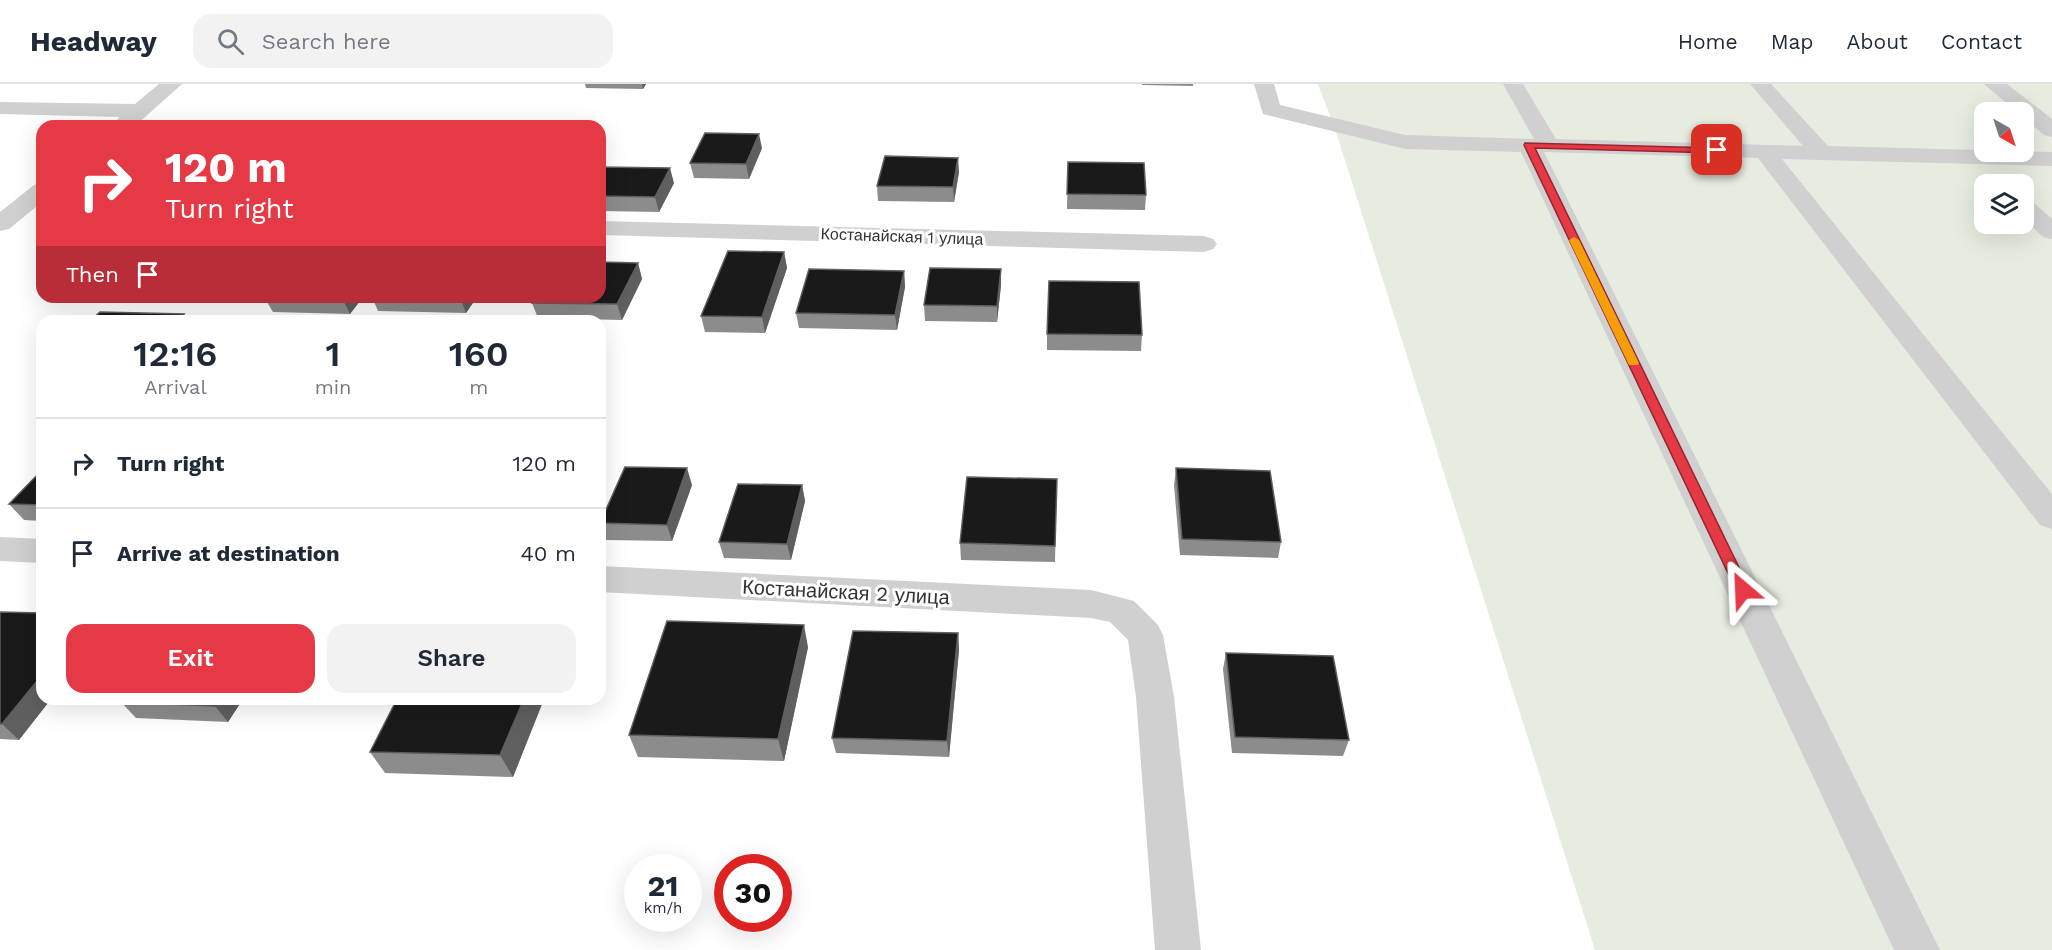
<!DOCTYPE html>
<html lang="en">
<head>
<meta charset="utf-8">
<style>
  body { margin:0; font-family:"Work Sans",sans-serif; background:#f2f2f3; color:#1f2937; height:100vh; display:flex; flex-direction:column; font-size:22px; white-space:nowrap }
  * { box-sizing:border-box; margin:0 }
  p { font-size:20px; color:#747a83 }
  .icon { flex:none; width:33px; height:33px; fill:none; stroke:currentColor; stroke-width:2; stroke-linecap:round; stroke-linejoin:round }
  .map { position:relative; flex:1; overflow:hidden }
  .panel { position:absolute; left:36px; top:231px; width:570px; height:390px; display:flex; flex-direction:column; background:#fff; border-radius:18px; box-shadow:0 6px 24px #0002 }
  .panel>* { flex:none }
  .hud { position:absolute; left:36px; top:36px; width:570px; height:183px; border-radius:18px; box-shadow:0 6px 24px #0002; background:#e63946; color:#fff; overflow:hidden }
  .needle { width:39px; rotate:141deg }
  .buttons { position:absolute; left:1974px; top:18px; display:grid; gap:12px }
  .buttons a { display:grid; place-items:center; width:60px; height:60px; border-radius:12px; background:#fff; box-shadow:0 6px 24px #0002; font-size:30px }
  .speed { position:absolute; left:624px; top:770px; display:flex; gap:12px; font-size:30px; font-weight:700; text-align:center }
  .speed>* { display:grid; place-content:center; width:78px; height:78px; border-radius:50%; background:#fff; box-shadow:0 6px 24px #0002; line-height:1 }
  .speed small { font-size:15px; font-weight:400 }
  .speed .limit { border:9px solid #d22; background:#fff; color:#111 }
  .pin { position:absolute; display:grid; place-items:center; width:51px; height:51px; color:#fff; margin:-26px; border-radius:12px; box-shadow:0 3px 9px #0006 }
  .me { position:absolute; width:66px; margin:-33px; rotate:334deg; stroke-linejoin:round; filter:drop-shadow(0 0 4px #0008) }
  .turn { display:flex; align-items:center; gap:21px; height:126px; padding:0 30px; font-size:27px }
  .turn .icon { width:78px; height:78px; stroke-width:2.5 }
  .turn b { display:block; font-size:42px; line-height:51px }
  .then { display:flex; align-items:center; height:57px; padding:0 30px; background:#0003; gap:12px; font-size:22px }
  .eta { display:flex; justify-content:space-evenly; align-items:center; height:102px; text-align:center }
  .eta b { font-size:36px; font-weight:600; line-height:42px }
  .action { display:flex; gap:12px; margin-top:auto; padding:12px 30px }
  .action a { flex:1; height:69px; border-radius:18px; background:#e63946; color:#fff; font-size:24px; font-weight:600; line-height:69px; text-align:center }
  .action a+a { background:#f2f2f3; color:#1f2937 }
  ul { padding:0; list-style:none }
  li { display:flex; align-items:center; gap:18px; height:90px; padding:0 30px; border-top:2px solid #e0e1e3 }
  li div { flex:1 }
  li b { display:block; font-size:22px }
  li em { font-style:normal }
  header { display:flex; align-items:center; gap:36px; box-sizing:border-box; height:84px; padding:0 30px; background:#fff; border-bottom:2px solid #e0e1e3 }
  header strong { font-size:28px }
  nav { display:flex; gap:33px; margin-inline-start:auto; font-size:21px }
  .search { width:420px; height:54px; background:#f2f2f3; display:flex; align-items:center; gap:15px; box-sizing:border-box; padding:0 21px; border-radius:18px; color:#747a83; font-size:22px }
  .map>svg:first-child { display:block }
  .green { fill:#e6ecdf; fill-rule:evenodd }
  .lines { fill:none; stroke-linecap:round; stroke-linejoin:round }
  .street { fill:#d0d0d0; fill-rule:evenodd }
  .wall { fill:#8c8c8c }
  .shaded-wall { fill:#5f5f5f }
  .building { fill:#1a1a1a; stroke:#5f5f5f; stroke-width:1.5 }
  .route { fill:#e63946; stroke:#96252e; stroke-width:1.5 }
  .slow { fill:#f59e0b }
  .labels { text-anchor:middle; stroke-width:6; stroke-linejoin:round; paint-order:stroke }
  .far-street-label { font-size:16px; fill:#333; stroke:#fff }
  .street-label { font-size:20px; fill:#333; stroke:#fff }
</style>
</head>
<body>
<header>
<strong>Headway</strong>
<div class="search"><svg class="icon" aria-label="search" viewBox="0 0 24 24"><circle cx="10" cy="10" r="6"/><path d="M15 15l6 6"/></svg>Search here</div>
<nav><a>Home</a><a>Map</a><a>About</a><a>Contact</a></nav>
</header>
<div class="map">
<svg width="2052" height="866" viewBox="0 0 2052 866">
  <rect width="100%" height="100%" fill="#fff"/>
  <path class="green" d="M1318,0H2052V866H1595L1336,48ZM1984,28H2024V68H1984ZM1984,100H2024V140H1984Z"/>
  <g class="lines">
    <g class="street">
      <polygon points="159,0 182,0 135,42 113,42 119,33 0,30 0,18 135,20"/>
      <polygon points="1254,0 1274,0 1280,21 1405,51 1534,55 1503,0 1523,0 1556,55 1803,62 1750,0 1771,0 1828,62 2052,68 2052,82 1782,75 2052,410 2052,445 2040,441 1758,74 1544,68 1940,866 1894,866 1521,68 1405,65 1263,30"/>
      <polygon points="1984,0 2007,0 2052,35 2052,53 2044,51 2024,34 2024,28 2017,28"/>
      <polygon points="42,99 42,118 9,145 0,147 0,128 34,101"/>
      <polygon points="2024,116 2033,118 2052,135 2052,155 2043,153 2024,135"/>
      <polygon points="600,137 1204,152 1213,155 1217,160 1213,165 1204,168 600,151"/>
      <polygon points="0,453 42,455 42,479 0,477"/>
      <polygon points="600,482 1091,506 1134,517 1158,541 1163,551 1174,613 1201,866 1155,866 1136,613 1128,556 1110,538 1091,534 600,508"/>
    </g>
  </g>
  <g class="wall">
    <polygon points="585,0 646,0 643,5 586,4"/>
    <polygon points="1142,0 1193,0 1193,2 1142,1"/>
    <polygon points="762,64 749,95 694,94 690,79"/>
    <polygon points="1068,78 1146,111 1145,126 1067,125"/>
    <polygon points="600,83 674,99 659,128 600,127"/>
    <polygon points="959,88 954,118 878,117 877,102"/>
    <polygon points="784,168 787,184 765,249 705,248 701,232"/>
    <polygon points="638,179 642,195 622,236 538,234 532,219"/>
    <polygon points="1001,185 1001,201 997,238 925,237 924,221"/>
    <polygon points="904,187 905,203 897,246 799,244 796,229"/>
    <polygon points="264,213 363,213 350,230 273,228"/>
    <polygon points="372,213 477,213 466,229 378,227"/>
    <polygon points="1047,250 1142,251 1141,267 1047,266"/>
    <polygon points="1176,384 1281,458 1278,474 1180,471 1174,401"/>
    <polygon points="42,386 42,437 24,436 9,420"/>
    <polygon points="1057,395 1055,478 961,476 960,459"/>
    <polygon points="692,401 672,457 606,456 600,439"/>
    <polygon points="802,401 805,417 791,476 724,474 719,458"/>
    <polygon points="0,528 42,615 51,615 19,656 0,655"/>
    <polygon points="958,549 959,566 949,673 836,669 832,654"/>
    <polygon points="808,563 784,677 638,673 629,651"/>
    <polygon points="1226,569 1349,656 1343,672 1232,669 1223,585"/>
    <polygon points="124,615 243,615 228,638 136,634 121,618"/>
    <polygon points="544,615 513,693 385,689 370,668"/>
  </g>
  <g class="shaded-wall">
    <polygon points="642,0 646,0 643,5"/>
    <polygon points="759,50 762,64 749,95 746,80"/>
    <polygon points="958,74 959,88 954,118 953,103"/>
    <polygon points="670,84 674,99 659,128 655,113"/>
    <polygon points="784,168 787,184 765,249 762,233"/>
    <polygon points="638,179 642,195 622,236 617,220"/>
    <polygon points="1001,185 1001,201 997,238 997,222"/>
    <polygon points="904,187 905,203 897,246 895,231"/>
    <polygon points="343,213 363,213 350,230 342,214"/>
    <polygon points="460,213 477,213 466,229"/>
    <polygon points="184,230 189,237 177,237"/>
    <polygon points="687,384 692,401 672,457 667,441"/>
    <polygon points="802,401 805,417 791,476 787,460"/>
    <polygon points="804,541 808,563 784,677 778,655"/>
    <polygon points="958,549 959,566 949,673 947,657"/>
    <polygon points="42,591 42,615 51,615 19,656 2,640"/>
    <polygon points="219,615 243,615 228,638 215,622"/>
    <polygon points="524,615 544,615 513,693 500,671"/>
  </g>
  <g class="building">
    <polygon points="705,49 759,50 746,80 690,79"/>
    <polygon points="885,72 958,74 953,103 877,102"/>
    <polygon points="1068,78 1144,79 1146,111 1067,110"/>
    <polygon points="600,83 670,84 655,113 600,112"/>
    <polygon points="728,167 784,168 762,233 701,232"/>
    <polygon points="600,178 638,179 617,220 532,219 535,213 600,213"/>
    <polygon points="930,184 1001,185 997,222 924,221"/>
    <polygon points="809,185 904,187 895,231 796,229"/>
    <polygon points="1049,197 1139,198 1142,251 1047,250"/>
    <polygon points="302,213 343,213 342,214"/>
    <polygon points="100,228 184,230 177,237 90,237"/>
    <polygon points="625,383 687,384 667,441 600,439"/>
    <polygon points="1176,384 1270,387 1281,458 1182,455"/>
    <polygon points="42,386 42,421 9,420"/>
    <polygon points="967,393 1057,395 1055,462 960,459"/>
    <polygon points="738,400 802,401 787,460 719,458"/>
    <polygon points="0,528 42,529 42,591 2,640 0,640"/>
    <polygon points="667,537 804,541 778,655 629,651"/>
    <polygon points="853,547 958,549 947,657 832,654"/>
    <polygon points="1226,569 1333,572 1349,656 1235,653"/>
    <polygon points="124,615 219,615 215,622 121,618"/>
    <polygon points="397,615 524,615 500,671 370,668"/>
  </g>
  <polygon class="route" points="1525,59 1717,64 1721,66 1717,69 1535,64 1750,506 1748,510 1738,510 1736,506 1524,61"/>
  <polygon class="slow" points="1574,153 1579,156 1639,279 1638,281 1629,281 1628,279 1569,156"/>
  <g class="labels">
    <g class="far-street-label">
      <text transform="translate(902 152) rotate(2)" y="6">Костанайская 1 улица</text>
    </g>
    <g class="street-label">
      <text transform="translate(846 508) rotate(3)" y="7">Костанайская 2 улица</text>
    </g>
  </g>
</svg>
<div class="buttons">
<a><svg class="needle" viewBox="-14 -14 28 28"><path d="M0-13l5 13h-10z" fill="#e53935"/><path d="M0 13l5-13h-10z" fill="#747a83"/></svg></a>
<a><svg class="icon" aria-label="layers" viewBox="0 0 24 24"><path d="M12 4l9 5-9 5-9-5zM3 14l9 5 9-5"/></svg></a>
</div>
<div class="speed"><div>21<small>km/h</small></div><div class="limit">30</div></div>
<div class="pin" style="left:1717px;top:66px;background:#d93025"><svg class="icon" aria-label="arrive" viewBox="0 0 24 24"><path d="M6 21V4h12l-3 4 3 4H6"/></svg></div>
<svg class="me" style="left:1743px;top:506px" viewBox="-20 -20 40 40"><path d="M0-17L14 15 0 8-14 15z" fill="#e63946" stroke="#fff" stroke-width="4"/></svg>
<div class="hud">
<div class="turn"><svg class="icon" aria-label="right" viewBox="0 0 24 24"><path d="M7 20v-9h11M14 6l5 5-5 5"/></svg><div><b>120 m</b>Turn right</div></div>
<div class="then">Then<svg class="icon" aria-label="arrive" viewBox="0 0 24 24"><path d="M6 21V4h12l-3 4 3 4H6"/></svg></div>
</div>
<section class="panel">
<div class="eta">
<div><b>12:16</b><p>Arrival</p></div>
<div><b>1</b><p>min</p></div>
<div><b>160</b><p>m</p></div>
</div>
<ul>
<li><svg class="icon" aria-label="right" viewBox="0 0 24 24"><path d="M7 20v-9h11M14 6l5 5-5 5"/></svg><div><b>Turn right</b></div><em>120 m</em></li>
<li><svg class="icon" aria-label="arrive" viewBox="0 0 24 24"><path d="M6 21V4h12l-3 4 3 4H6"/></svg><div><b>Arrive at destination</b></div><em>40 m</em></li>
</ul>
<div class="action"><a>Exit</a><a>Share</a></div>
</section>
</div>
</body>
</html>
